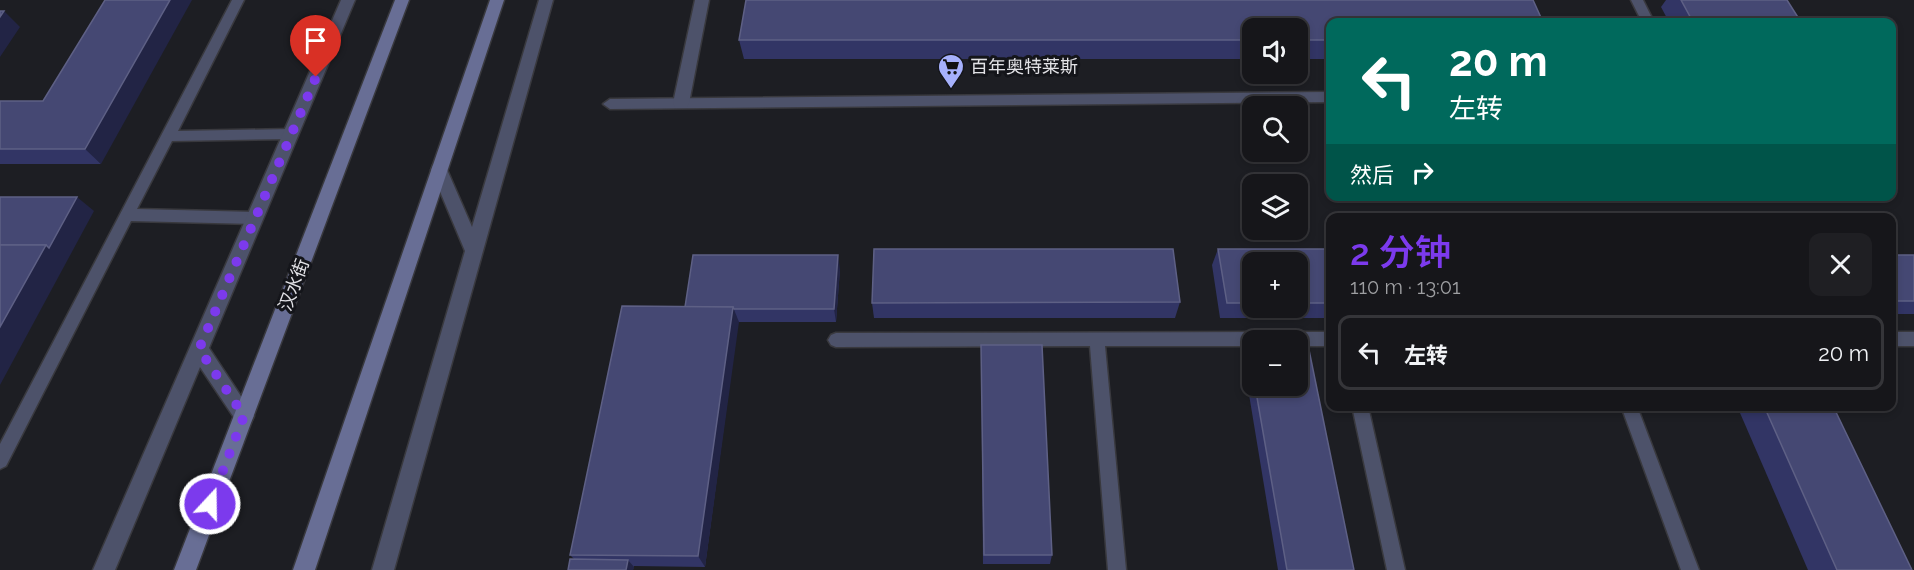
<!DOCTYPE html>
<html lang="zh">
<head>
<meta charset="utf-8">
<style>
  body { margin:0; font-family:Raleway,"Noto Sans SC",sans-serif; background:#1f1f23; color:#f1f3f6; height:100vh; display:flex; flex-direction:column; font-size:22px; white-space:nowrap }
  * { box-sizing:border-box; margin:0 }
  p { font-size:20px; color:#9e9fa2 }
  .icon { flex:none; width:33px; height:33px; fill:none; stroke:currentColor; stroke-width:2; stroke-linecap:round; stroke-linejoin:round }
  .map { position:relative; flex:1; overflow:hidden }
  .panel { position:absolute; left:1326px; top:213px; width:570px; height:198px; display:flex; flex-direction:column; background:#16161a; border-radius:12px; box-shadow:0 3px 9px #0003,0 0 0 2px #353539 }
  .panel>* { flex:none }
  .top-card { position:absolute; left:1326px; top:18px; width:570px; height:183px; border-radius:12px; box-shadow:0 3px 9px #0003,0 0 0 2px #353539; background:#00695c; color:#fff; overflow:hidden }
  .controls { position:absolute; left:1242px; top:18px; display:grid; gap:12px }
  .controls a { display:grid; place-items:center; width:66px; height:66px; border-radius:12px; background:#16161a; box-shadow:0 3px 9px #0003,0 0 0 2px #353539; font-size:30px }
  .pin { position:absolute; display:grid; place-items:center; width:51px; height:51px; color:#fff; margin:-62px -26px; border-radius:50% 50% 50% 0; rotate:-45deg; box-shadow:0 0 6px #0007 }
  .pin .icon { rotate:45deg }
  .me { position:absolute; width:66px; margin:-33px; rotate:21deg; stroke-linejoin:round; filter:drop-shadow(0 0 4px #0008) }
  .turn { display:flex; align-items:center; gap:21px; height:126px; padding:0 24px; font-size:27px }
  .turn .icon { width:78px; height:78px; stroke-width:2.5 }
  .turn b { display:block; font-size:42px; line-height:51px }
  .then { display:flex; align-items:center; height:57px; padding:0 24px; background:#0003; gap:12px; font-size:22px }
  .round { display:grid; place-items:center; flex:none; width:63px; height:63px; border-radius:12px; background:#1f1f23 }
  .summary { display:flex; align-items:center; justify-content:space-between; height:102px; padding:0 24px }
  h1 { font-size:36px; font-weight:600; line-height:45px; color:#7c3aed }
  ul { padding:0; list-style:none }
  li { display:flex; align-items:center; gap:18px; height:75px; margin:0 12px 9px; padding:0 12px; border:3px solid #353539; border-radius:12px }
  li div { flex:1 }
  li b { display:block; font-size:22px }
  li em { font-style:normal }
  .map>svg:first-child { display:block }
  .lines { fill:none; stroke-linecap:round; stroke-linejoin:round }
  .lane-casing { stroke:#39393e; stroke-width:3 }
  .street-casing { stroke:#39393e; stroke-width:3 }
  .secondary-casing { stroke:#39393e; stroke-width:3 }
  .lane { fill:#4d526a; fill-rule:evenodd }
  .street { fill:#4d526a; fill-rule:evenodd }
  .secondary { fill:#686e95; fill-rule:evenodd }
  .wall { fill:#323565; fill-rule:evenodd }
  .shaded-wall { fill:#222445 }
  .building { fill:#454873; stroke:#5e6085; stroke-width:1.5 }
  .route { stroke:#7c3aed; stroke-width:10; stroke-dasharray:0 18 }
  .labels { text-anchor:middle; stroke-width:6; stroke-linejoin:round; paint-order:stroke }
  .poi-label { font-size:18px; fill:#e2e2e6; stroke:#14151a; text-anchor:start }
  .street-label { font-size:18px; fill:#e2e2e6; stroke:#14151a }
</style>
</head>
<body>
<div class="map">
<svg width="1914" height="570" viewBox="0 0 1914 570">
  <rect width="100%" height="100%" fill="#1d1e23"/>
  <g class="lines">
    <defs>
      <g id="lane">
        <polygon points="232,0 244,0 178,131 291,129 298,134 291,139 172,141 137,209 255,212 260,214 262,218 260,222 255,224 131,221 6,466 0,469 0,444"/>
        <polygon points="1631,0 1643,0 1654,22 1642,22"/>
        <polygon points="1330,92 1330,102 610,109 603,104 610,99"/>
        <polygon points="1330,332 1330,346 1298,346 1298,340 1252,340 1252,346 1105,346 1126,570 1108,570 1090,346 836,347 831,345 828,340 831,335 836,333"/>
        <rect x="1892" y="332" width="22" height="14"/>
        <polygon points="1352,406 1368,406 1405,570 1387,570"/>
        <polygon points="1621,406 1637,406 1699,570 1681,570"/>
      </g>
      <g id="street">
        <polygon points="341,0 355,0 209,348 254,416 251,422 244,425 237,422 200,367 115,570 93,570"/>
        <polygon points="539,0 553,0 394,570 372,570 465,251 431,170 433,165 439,163 445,165 472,227"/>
        <polygon points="695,0 709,0 689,103 687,107 675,107 673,103"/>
      </g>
      <g id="secondary">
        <polygon points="395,0 409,0 196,570 174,570"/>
        <polygon points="490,0 504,0 315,570 293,570"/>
      </g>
    </defs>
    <use href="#lane" class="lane-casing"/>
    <use href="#street" class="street-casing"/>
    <use href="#secondary" class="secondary-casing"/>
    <use href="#lane" class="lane"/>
    <use href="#street" class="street"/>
    <use href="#secondary" class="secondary"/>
  </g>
  <g class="wall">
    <polygon points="1666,0 1787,0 1801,22 1669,22 1661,7"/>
    <polygon points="1330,22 1330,59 1298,59 1298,28 1252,28 1252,59 744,59 739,40"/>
    <polygon points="0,101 43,101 101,164 0,164"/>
    <path d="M1218,249H1330V318H1220L1212,265ZM1252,262H1298V308H1252Z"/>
    <rect x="1892" y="255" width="22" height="59"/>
    <polygon points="840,269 836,322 738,322 705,567 634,566 633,570 568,570 574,559 570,555 685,307"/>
    <polygon points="1180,302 1175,318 874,318 872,303"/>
    <path d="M1248,340H1307L1354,570H1278L1242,352ZM1252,340H1298V386H1252Z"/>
    <polygon points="981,345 1052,555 1050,564 983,564"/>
    <polygon points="1737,406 1833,406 1912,570 1808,570"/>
  </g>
  <g class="shaded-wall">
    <polygon points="170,0 192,0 101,164 85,149"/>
    <polygon points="4,11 20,27 0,57 0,17"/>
    <polygon points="77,197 94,211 0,385 0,327 46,245"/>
    <polygon points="838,255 840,269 836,322 834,309"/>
    <polygon points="733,307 739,322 705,567 698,556"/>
    <polygon points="628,560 634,567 633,570 626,570"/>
  </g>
  <g class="building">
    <polygon points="105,0 170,0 85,149 0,149 0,101 43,101"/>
    <polygon points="746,0 1533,0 1543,22 1330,22 1330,40 1298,40 1298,28 1252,28 1252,40 739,40"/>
    <polygon points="1681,0 1787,0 1801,22 1693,22"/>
    <polygon points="0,11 4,11 0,17"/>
    <polygon points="0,197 77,197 49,248 46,245 0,245"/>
    <polygon points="0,245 46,245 0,327"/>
    <polygon points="874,249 1173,249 1180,302 872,303"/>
    <polygon points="1218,249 1330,249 1330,303 1298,303 1298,262 1252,262 1252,303 1227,303"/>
    <polygon points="693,255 838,255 834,309 734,309 733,307 685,307"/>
    <rect x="1892" y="255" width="22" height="46"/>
    <polygon points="622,306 733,307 698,556 570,555"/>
    <polygon points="1248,340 1307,340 1354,570 1287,570 1255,386 1298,386 1298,340 1252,340 1252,368"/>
    <polygon points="981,345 1042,345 1052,555 984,555"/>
    <polygon points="1764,406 1833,406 1912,570 1837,570"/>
    <polygon points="570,559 628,560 626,570 568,570"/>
  </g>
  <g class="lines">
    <polyline class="route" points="210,504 244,416 199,349 316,77"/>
  </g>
  <defs>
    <symbol id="supermarket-pin" viewBox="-11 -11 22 30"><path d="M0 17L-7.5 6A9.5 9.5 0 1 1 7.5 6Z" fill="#a6b1fc" stroke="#14151a"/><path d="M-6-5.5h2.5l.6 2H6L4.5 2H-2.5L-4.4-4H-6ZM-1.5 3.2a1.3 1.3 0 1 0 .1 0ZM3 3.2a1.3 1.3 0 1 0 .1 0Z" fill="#111"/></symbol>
  </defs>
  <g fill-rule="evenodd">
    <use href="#supermarket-pin" x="936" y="52" width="30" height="40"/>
  </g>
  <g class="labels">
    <g class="poi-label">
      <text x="970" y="73">百年奥特莱斯</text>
    </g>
    <g class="street-label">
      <text transform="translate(294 285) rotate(-69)" y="6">汉水街</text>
    </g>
  </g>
</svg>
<div class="controls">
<a><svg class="icon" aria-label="sound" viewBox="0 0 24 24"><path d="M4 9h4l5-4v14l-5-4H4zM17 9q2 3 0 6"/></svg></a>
<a><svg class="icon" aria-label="search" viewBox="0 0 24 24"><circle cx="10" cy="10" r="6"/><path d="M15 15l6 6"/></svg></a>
<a><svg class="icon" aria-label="layers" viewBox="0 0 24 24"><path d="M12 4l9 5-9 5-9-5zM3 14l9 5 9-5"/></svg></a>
<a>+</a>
<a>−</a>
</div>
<div class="pin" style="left:316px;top:77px;background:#d93025"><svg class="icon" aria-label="arrive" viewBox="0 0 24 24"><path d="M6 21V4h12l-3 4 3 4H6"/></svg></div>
<svg class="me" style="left:210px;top:504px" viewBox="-20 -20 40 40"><circle r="17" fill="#7c3aed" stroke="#fff" stroke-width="3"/><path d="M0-11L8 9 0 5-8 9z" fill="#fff"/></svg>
<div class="top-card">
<div class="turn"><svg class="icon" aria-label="left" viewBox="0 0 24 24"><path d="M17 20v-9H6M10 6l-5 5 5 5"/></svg><div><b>20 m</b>左转</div></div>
<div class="then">然后<svg class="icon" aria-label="right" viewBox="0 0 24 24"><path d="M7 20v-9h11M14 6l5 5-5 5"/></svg></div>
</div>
<section class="panel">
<div class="summary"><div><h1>2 分钟</h1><p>110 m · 13:01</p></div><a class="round"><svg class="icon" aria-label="close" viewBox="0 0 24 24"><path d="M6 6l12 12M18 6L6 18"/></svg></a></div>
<ul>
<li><svg class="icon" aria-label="left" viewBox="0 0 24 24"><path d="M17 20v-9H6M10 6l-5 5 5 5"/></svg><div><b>左转</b></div><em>20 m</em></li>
</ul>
</section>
</div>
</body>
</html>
